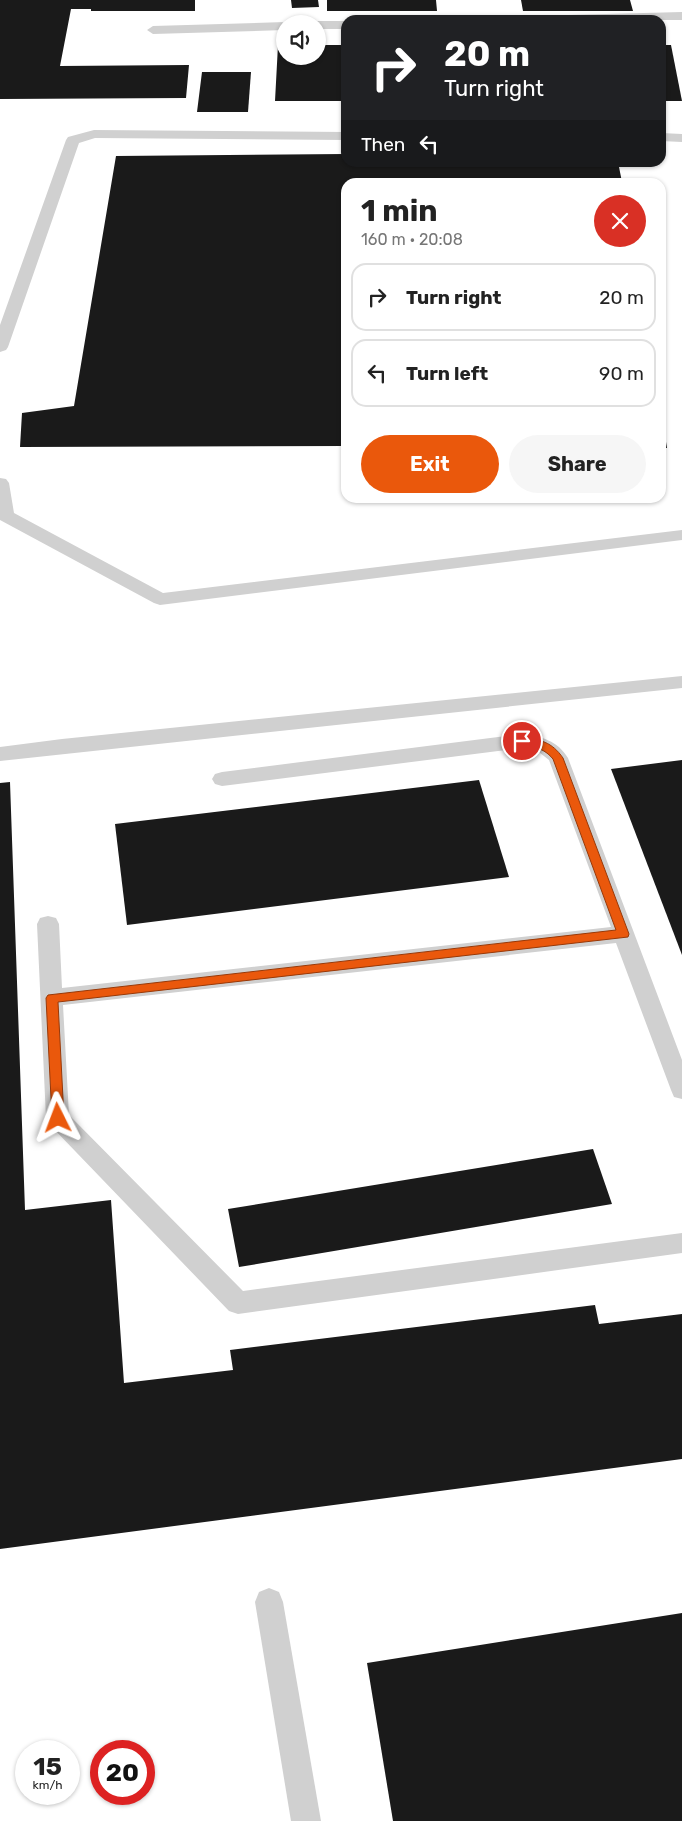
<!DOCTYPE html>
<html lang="en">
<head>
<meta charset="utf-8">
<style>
  body { margin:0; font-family:Rubik,sans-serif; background:#f6f6f6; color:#222; height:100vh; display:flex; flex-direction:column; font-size:19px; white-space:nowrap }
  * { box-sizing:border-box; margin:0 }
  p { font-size:16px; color:#767676 }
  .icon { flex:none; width:28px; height:28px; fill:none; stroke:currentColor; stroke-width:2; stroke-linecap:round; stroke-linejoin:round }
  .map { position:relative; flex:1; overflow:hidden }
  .side { position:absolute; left:341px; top:178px; width:325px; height:325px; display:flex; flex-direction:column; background:#fff; border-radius:15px; box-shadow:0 1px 4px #0004 }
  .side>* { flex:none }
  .guide { position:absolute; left:341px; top:15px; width:325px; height:152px; border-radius:15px; box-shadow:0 1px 4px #0004; background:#202124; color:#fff; overflow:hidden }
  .tools { position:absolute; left:276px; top:15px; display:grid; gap:10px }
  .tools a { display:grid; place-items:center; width:50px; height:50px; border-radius:50%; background:#fff; box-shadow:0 1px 4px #0004; font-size:25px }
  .speed { position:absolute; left:15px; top:1740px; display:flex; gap:10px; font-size:25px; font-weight:700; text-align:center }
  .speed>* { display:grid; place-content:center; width:65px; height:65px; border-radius:50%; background:#fff; box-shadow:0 1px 4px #0004; line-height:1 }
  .speed small { font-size:12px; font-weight:400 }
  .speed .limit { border:8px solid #d22; background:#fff; color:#111 }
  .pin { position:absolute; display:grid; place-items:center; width:42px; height:42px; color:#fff; margin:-21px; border:2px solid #fff; border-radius:50%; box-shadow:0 1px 5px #0007 }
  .me { position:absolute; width:55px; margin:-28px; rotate:357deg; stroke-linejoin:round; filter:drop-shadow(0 0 4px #0008) }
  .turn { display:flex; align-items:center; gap:18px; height:105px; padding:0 20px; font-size:22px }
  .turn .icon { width:65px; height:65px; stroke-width:2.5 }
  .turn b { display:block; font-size:35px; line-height:42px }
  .then { display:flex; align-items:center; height:48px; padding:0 20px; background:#0003; gap:10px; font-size:19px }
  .round { display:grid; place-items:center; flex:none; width:52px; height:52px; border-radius:26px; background:#f6f6f6 }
  .overview { display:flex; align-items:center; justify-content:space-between; height:85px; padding:0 20px }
  h1 { font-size:30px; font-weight:700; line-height:38px }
  .cta { display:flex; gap:10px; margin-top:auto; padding:10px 20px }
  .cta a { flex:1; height:58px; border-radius:30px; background:#ea580c; color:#fff; font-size:20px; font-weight:700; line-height:58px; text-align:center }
  .cta a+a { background:#f6f6f6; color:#222 }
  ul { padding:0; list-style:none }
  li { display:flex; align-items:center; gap:15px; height:68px; margin:0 10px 8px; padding:0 10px; border:2px solid #e0e0e0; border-radius:15px }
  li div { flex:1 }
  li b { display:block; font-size:19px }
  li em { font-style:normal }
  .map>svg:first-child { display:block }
  .building { fill:#1a1a1a }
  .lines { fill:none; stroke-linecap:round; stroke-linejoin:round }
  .lane { fill:#d0d0d0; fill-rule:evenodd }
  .route { fill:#ea580c; stroke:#983908 }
</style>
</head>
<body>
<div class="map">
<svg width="682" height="1821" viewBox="0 0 682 1821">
  <rect width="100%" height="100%" fill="#fff"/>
  <g class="building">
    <polygon points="0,0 195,0 195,11 91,11 91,9 71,9 60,66 189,65 186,98 0,99"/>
    <polygon points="291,0 318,0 319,7 292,8"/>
    <polygon points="327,0 436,0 437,11 327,11"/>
    <polygon points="521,0 630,0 633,11 523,11"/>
    <polygon points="278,45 285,45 285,56 318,56 318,45 346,45 346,101 275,101"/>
    <polygon points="661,45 671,45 682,101 661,101"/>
    <polygon points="202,72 251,72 248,112 197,112"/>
    <polygon points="346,154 346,162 618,162 622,182 346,182 346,446 20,447 22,413 74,406 116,156"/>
    <polygon points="661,418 662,418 667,448 661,448"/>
    <polygon points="682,760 682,955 611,769"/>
    <polygon points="479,780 509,877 127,925 115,824"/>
    <polygon points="10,782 25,1210 111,1200 124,1383 233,1370 230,1350 595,1305 599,1324 682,1314 682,1459 0,1549 0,783"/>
    <polygon points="593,1149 612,1204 239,1267 228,1209"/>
    <polygon points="682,1613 682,1821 393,1821 367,1663"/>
  </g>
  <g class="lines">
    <g class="lane">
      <polygon points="682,12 682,20 524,20 530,16"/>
      <polygon points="318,21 346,21 346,29 318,29 318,24 313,24"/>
      <polygon points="285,22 290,24 285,24 285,30 153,34 147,30 153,26"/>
      <polygon points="94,130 346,132 346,140 95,138 79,143 8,347 6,350 0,352 0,325 66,140 68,137"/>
      <polygon points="661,133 682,134 682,142 661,141"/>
      <polygon points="0,478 6,479 9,483 14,513 163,593 682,530 682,540 160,605 154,603 0,520"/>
      <polygon points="682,676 682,688 0,761 0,747 62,739"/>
      <path d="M522,734C541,736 558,741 568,758L682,1060V1099L674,1097L671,1090L616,943L63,1005L69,1115L243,1291L682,1233V1253L238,1314L229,1311L50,1125L46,1118L37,924L40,918L48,916L56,918L59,924L62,988L611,927L549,760L535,749L522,748L222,786L215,784L212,779L215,774L222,772Z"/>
      <polygon points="269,1588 279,1592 283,1602 321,1821 291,1821 255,1602 259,1592"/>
    </g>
  </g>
  <path class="route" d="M522,738C540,739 552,742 563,758L629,934L628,937L58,1002L64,1118L62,1122H53L52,1118L46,998L48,995L616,930L553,759C542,746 533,748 518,744L517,741Z"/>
</svg>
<div class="tools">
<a><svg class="icon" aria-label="sound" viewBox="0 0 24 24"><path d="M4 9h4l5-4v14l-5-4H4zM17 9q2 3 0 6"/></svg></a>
</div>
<div class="speed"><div>15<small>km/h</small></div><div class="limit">20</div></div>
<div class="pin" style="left:522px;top:741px;background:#d93025"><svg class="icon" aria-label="arrive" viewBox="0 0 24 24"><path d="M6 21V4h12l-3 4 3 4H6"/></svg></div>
<svg class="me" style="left:58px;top:1118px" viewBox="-20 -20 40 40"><path d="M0-17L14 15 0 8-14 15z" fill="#ea580c" stroke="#fff" stroke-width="4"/></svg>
<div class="guide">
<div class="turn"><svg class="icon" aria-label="right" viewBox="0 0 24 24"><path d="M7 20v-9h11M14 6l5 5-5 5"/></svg><div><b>20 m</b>Turn right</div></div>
<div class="then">Then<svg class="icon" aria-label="left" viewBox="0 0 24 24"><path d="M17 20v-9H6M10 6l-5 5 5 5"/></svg></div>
</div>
<section class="side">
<div class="overview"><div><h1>1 min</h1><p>160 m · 20:08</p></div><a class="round" style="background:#d93025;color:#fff"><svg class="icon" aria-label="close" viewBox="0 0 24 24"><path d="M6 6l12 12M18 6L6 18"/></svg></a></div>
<ul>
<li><svg class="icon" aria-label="right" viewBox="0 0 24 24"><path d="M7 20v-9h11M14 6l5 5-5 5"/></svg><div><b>Turn right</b></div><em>20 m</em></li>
<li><svg class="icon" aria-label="left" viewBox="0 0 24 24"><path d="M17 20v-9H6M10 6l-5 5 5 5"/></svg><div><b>Turn left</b></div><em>90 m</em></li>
</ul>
<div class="cta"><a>Exit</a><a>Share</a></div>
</section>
</div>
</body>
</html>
